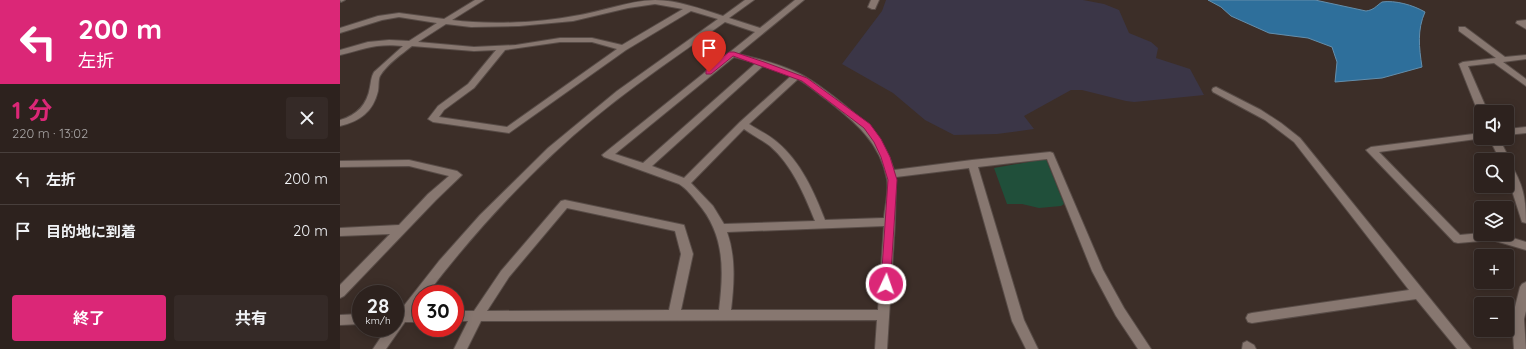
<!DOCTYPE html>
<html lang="ja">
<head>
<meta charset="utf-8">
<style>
  body { margin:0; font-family:Quicksand,"Noto Sans JP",sans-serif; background:#352a27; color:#f1f3f6; height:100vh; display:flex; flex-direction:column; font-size:15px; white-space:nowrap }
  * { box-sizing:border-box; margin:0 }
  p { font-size:13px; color:#a7a4a4 }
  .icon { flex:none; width:22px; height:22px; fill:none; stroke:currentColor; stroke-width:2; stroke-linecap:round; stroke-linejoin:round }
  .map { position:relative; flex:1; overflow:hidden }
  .panel { display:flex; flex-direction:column; background:#2d221e; width:340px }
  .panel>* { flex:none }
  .top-card { background:#db2777; color:#fff; overflow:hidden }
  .controls { position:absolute; left:1134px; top:105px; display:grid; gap:8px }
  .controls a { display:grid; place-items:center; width:40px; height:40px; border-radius:4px; background:#2d221e; box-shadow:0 2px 10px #0003,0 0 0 1px #483f3c; font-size:20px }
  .speed { position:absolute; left:12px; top:285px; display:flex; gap:8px; font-size:20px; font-weight:700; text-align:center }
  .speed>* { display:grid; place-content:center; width:52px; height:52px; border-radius:50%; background:#2d221e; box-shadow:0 2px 10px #0003,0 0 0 1px #483f3c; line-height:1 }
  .speed small { font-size:10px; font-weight:400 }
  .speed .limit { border:6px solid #d22; background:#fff; color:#111 }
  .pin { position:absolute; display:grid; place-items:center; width:34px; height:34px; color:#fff; margin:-41px -17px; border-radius:50% 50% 50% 0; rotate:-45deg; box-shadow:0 0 4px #0007 }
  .pin .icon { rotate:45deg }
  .me { position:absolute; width:44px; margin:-22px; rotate:3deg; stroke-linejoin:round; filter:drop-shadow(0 0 3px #0008) }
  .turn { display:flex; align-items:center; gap:14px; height:84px; padding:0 12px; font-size:18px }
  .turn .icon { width:52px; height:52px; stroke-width:2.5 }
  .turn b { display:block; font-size:28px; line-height:34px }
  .round { display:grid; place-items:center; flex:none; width:42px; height:42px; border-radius:4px; background:#352a27 }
  .head { display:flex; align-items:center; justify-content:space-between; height:68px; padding:0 12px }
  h1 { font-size:24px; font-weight:700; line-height:30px; color:#db2777 }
  .action { display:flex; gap:8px; margin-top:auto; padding:8px 12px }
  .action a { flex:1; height:46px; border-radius:4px; background:#db2777; color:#fff; font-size:16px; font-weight:700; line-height:46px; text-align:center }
  .action a+a { background:#352a27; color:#f1f3f6 }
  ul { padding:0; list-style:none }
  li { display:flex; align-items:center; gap:12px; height:52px; padding:0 12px; border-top:1px solid #483f3c }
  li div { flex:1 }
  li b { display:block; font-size:15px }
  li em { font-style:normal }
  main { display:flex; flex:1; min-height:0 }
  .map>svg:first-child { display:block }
  .education { fill:#3b3647 }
  .green { fill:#204f3a }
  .water { fill:#2e6f9b; stroke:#638eac }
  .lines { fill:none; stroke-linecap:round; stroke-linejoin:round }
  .minor-casing { stroke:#584c47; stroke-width:2 }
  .minor { fill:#877770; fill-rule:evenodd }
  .route { fill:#db2777; stroke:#8e194d }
</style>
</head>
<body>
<main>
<section class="panel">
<div class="top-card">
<div class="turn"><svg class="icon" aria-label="left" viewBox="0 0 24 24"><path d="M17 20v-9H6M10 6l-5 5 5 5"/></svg><div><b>200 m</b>左折</div></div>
</div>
<div class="head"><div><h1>1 分</h1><p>220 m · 13:02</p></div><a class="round"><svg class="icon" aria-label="close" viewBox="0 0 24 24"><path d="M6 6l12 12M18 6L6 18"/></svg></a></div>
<ul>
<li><svg class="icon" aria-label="left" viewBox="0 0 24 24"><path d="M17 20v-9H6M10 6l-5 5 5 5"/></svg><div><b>左折</b></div><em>200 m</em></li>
<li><svg class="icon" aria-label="arrive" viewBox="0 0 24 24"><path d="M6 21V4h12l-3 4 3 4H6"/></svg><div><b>目的地に到着</b></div><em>20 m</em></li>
</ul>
<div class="action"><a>終了</a><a>共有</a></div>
</section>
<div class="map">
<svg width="1186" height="349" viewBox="0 0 1186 349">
  <rect width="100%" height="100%" fill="#3c2e28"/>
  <polygon class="education" points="546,0 743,0 764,4 779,10 789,33 811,42 818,48 816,58 850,69 864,95 794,102 786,101 742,90 731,90 684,116 694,129 657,134 614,135 585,120 553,93 502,64 542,11"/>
  <polygon class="green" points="706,159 724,204 721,206 699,208 682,204 667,204 654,168"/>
  <path class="water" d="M868,0H975L1026,11C1034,10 1036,6 1042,2C1055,0 1073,5 1085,12C1077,30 1079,47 1082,67L1042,78L995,82L997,62L992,47L968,38L929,33L891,16L881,7Z"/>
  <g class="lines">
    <defs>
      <g id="minor">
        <polygon points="0,0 5,0 1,2"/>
        <path d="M135,0H144L112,20C147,25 199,23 234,16C261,12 287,1 315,0C337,0 361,9 383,16L405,0H414L389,18L420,28L455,0H464L398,54C419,59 440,64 460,74C472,80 482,88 493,96C520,117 544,136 554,170L632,160L710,152L713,153L763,270L784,308L811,349H798L776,316L752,271L707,159L638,167L684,320L698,349H686L672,321L629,168L556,177L555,222L547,349H535L537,320L141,321L127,349H114L128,321H115V311H134L161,271L221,201L225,200L344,225L353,254L341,310H379C384,270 385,234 357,202C352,196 347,189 339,184L264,157L262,155L415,32L385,22C327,63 266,104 214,153C168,196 125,244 87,294H81V301L73,312H81V322H65L46,349H33L47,328H55V312H59L99,261L140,215L208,148L277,91L378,19L351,11L286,50L169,133L93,122L88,119L98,106L128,84L156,50L134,51L72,46C62,54 47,64 40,76C38,80 39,86 38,91C33,112 20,121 0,126V120C17,115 27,105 30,87C31,82 31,77 34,72L63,46C36,43 25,49 0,55V50L28,42L49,40L69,41L97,23L59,17L42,20L0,33V28L38,16L59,13L104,19ZM315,4L343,9L282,45L252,38H220L176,45L134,47L78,42L106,24L131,27L179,26L233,21L288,8ZM220,42H252L277,49L167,127L99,117L104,110L134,88L165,50ZM394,57L416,63L303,163L275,154ZM423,66L451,76L400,122L344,178L312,166ZM458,79C469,85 477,93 487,100C515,122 540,142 547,179C549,191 545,206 544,218L485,220C474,192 461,162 437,142C429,135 418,130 409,124ZM404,129C412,135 422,140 430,146C452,165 464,194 475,221L384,224L373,206L351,183ZM227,208L335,231L341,254L329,310L147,311L169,277ZM544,226L538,310H391C394,285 396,257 387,232Z"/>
        <polygon points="531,0 539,0 535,9 532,9 528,7"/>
        <polygon points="1186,20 1186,29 1176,23 1177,21"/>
        <polygon points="1119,27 1125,27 1165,57 1186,55 1186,59 1163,62 1186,79 1186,86 1154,63 1128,66 1148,112 1141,112 1141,114 1138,112 1119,64 1123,62 1156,58 1119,31"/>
        <polygon points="876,87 921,110 941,123 960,138 1131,349 1117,349 1076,299 912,323 908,322 906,318 908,314 912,313 1069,290 954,142 925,120 873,92 872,90 873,88"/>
        <polygon points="1186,127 1186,133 1167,135 1167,129"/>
        <polygon points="1141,133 1141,138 1144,138 1039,152 1120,235 1141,233 1141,234 1160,234 1186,242 1186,250 1152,240 1118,243 1114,242 1026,150 1031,147"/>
        <path d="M1149,138H1159L1170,160L1169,162L1170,163C1183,184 1186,198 1186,223L1182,222L1181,219L1167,175V160H1160Z"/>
        <polygon points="69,160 117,171 122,175 96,200 4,296 0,298 0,285 50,234 0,236 0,228 59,225 88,194 109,176 69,166 0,167 0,161"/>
        <polygon points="1186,282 1186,311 1184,319 1186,349 1174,349 1172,319 1180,287 1182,284"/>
        <polygon points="21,314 21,324 0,325 0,315"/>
        <polygon points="907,341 914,345 916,349 902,349 903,343"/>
      </g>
    </defs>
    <use href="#minor" class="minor-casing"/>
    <use href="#minor" class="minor"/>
  </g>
  <polygon class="route" points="389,52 394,52 424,62 467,78 530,124 541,139 550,157 557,180 550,287 546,288 541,284 548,180 541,157 534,142 524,128 462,81 393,56 371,74 366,74 366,70"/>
</svg>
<div class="controls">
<a><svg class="icon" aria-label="sound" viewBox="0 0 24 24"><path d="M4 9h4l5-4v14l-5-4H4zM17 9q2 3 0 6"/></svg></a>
<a><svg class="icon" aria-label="search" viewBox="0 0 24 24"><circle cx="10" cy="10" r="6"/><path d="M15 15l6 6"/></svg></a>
<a><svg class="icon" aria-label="layers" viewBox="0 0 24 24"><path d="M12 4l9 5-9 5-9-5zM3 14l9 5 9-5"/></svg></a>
<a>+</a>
<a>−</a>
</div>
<div class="speed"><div>28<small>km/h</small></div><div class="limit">30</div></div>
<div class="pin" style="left:369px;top:72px;background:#d93025"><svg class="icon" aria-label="arrive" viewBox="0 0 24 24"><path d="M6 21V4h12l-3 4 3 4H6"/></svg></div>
<svg class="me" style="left:546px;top:284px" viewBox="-20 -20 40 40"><circle r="17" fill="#db2777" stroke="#fff" stroke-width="3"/><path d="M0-11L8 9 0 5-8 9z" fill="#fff"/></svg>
</div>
</main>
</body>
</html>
